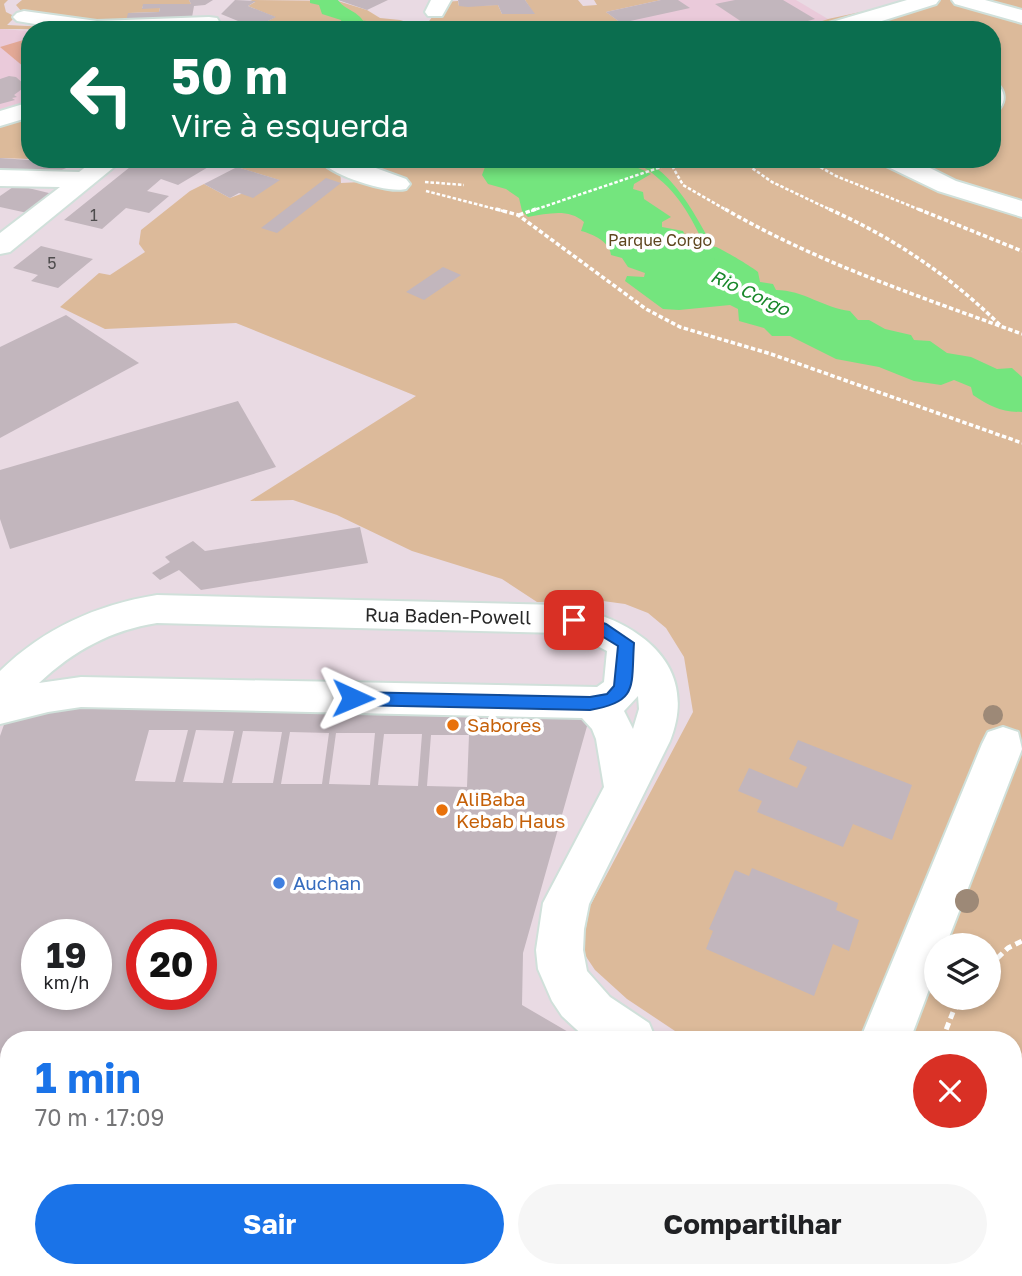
<!DOCTYPE html>
<html lang="pt">
<head>
<meta charset="utf-8">
<style>
  body { margin:0; font-family:"Golos Text",sans-serif; background:#f6f6f6; color:#202124; height:100vh; display:flex; flex-direction:column; font-size:26px; white-space:nowrap }
  * { box-sizing:border-box; margin:0 }
  p { font-size:23px; color:#757577 }
  .icon { flex:none; width:38px; height:38px; fill:none; stroke:currentColor; stroke-width:2; stroke-linecap:round; stroke-linejoin:round }
  .map { position:relative; flex:1; overflow:hidden }
  .drawer { position:absolute; left:0px; top:1031px; width:1022px; height:247px; display:flex; flex-direction:column; background:#fff; border-radius:28px 28px 0 0; box-shadow:0 4px 10px #0003 }
  .drawer>* { flex:none }
  .guide { position:absolute; left:21px; top:21px; width:980px; height:147px; border-radius:28px; box-shadow:0 4px 10px #0003; background:#0b6e4f; color:#fff; overflow:hidden }
  .buttons { position:absolute; left:924px; top:933px; display:grid; gap:14px }
  .buttons a { display:grid; place-items:center; width:77px; height:77px; border-radius:50%; background:#fff; box-shadow:0 4px 10px #0003; font-size:35px }
  .speed { position:absolute; left:21px; top:919px; display:flex; gap:14px; font-size:35px; font-weight:700; text-align:center }
  .speed>* { display:grid; place-content:center; width:91px; height:91px; border-radius:50%; background:#fff; box-shadow:0 4px 10px #0003; line-height:1 }
  .speed small { font-size:18px; font-weight:400 }
  .speed .limit { border:10px solid #d22; background:#fff; color:#111 }
  .pin { position:absolute; display:grid; place-items:center; width:60px; height:60px; color:#fff; margin:-30px; border-radius:14px; box-shadow:0 4px 10px #0006 }
  .me { position:absolute; width:77px; margin:-38px; rotate:91deg; stroke-linejoin:round; filter:drop-shadow(0 0 5px #0008) }
  .turn { display:flex; align-items:center; gap:24px; height:147px; padding:0 35px; font-size:32px }
  .turn .icon { width:91px; height:91px; stroke-width:2.5 }
  .turn b { display:block; font-size:49px; line-height:60px }
  .round { display:grid; place-items:center; flex:none; width:74px; height:74px; border-radius:37px; background:#f6f6f6 }
  .overview { display:flex; align-items:center; justify-content:space-between; height:119px; padding:0 35px }
  h1 { font-size:42px; font-weight:700; line-height:52px; color:#1a73e8 }
  .primary-button { display:flex; gap:14px; margin-top:auto; padding:14px 35px }
  .primary-button a { flex:1; height:80px; border-radius:42px; background:#1a73e8; color:#fff; font-size:28px; font-weight:700; line-height:80px; text-align:center }
  .primary-button a+a { background:#f6f6f6; color:#202124 }
  .map>svg:first-child { display:block }
  .education { fill:#eacada }
  .green { fill:#dcba9a; fill-rule:evenodd }
  .pitch { fill:#e3a996 }
  .water { fill:#74e57e }
  .lines { fill:none; stroke-linecap:round; stroke-linejoin:round }
  .stream { fill:#74e57e; fill-rule:evenodd }
  .building { fill:#c2b6bd; fill-rule:evenodd }
  .minor-casing { stroke:#d0e0da; stroke-width:4 }
  .path-far2 { stroke:#fff; stroke-width:2.5; stroke-dasharray:3.5 2; stroke-linecap:butt }
  .path-far1 { stroke:#fff; stroke-width:3.5; stroke-dasharray:4.5 2.5; stroke-linecap:butt }
  .path { stroke:#fff; stroke-width:5; stroke-dasharray:7 4.5; stroke-linecap:butt }
  .minor { fill:#fff; fill-rule:evenodd }
  .tree { fill:#9d8977 }
  .route { fill:#1a73e8; stroke:#114b97; stroke-width:2 }
  .food-dot { fill:#e8710a; stroke:#fff; stroke-width:2.5 }
  .shop-dot { fill:#3f7fe0; stroke:#fff; stroke-width:2.5 }
  .labels { text-anchor:middle; stroke-width:7; stroke-linejoin:round; paint-order:stroke }
  .number-label { font-size:16px; fill:#4e4c4d }
  .far-park-label { font-size:16px; fill:#5e461e; stroke:#fff }
  .far-water-label { font-size:18px; font-style:italic; fill:#178729; stroke:#fff }
  .street-label { font-size:19px; fill:#282828; stroke:#fff }
  .food-label { font-size:19px; fill:#c56008; stroke:#fff; text-anchor:start }
  .shop-label { font-size:19px; fill:#366cbe; stroke:#fff; text-anchor:start }
</style>
</head>
<body>
<div class="map">
<svg width="1022" height="1276" viewBox="0 0 1022 1276">
  <rect width="100%" height="100%" fill="#e9dae3"/>
  <g class="education">
    <polygon points="661,0 796,0 828,19 795,30 631,30 606,12"/>
    <polygon points="0,29 30,31 30,104 0,115"/>
  </g>
  <g class="green">
    <polygon points="0,0 8,0 4,4 6,12 22,20 13,19 7,25 88,29 189,25 189,30 0,29"/>
    <polygon points="22,0 189,0 191,4 144,4 142,8 160,8 159,12 128,13 130,26 22,12 16,5"/>
    <path d="M250,0L338,1L367,10L380,18L400,20L426,28C429,17 439,13 443,2L458,1L459,6L498,5L502,14H534L525,0H578L583,6L597,5L594,0H661L606,12L631,30H298L267,26L264,23L275,17L248,6L255,2Z"/>
    <path d="M916,0H1022V1118L1013,1121V1040L687,1039L627,999L595,970L585,955L584,938L590,906L693,712L684,657L666,628L648,613L625,604L603,601L537,602L502,579L412,551L337,515L293,500L250,501L416,396L236,323L105,329L60,307L99,273L110,275L145,252L139,244L141,230L190,191L204,184L230,198L279,180L237,167L226,160L215,163L206,159H324L340,168L341,183L361,182L344,159H992V30H795L828,19ZM936,945H989V998H936Z"/>
    <polygon points="23,118 30,120 30,159 0,158 0,125"/>
  </g>
  <polygon class="pitch" points="30,38 30,72 0,47"/>
  <g class="water">
    <path d="M310,0H338C346,12 362,10 367,30H344L341,20L322,14L319,5L310,3Z"/>
    <path d="M475,159H617C628,165 641,168 651,174L634,184L633,189L643,192L644,199L671,217L662,222V227L683,231C689,245 703,244 716,247C720,248 754,268 758,272L760,282L773,284L776,290C803,290 824,308 850,311L858,320H869L885,329L911,335L914,340L930,341L947,353L971,357L997,369L1012,368L1022,377V412C1000,412 990,406 973,395L971,387L954,380L941,385L914,381L879,367L836,359L790,336H772L764,328L739,321L738,309L730,305L679,310L663,309L625,281L627,276L644,277L645,273L628,267L622,258L611,255C610,242 593,234 581,231L584,222C568,208 548,214 528,217L522,211L519,198L506,189L488,184L482,175L485,167Z"/>
  </g>
  <g class="lines">
    <g class="stream">
      <polygon points="356,20 389,23 402,30 354,23 353,22"/>
      <path d="M632,159C670,159 703,229 719,258L718,260L711,258C697,230 684,199 659,179C651,171 641,166 632,159Z"/>
    </g>
  </g>
  <g class="building">
    <polygon points="189,0 213,0 205,5 194,6 191,23 126,21 128,13 159,12 160,8 142,9 143,4 191,4"/>
    <polygon points="235,0 256,1 248,6 276,17 264,23 267,26 293,22 298,30 246,30 243,26 234,23 238,21 221,14"/>
    <polygon points="338,0 388,0 367,10"/>
    <polygon points="458,0 525,0 535,14 502,14 498,5 468,7 459,6"/>
    <polygon points="661,0 678,0 690,8 621,23 606,12"/>
    <polygon points="735,0 783,0 815,19 775,30 754,30 715,4"/>
    <polygon points="9,76 16,77 26,86 14,95 17,97 12,98 15,100 0,104 0,79"/>
    <polygon points="0,158 29,160 87,159 50,175 0,174"/>
    <polygon points="140,159 206,159 215,163 178,185 161,179 147,191 169,196 149,213 126,208 102,229 64,220"/>
    <polygon points="237,167 280,180 253,198 239,193 230,198 204,184"/>
    <polygon points="326,178 341,183 277,233 261,228"/>
    <polygon points="16,185 57,195 32,214 0,207 0,196"/>
    <polygon points="41,246 93,259 58,288 31,281 38,275 13,268"/>
    <polygon points="443,267 461,275 424,300 406,292"/>
    <polygon points="66,315 139,363 0,438 0,347"/>
    <polygon points="238,401 276,467 10,549 0,519 0,470"/>
    <polygon points="360,527 368,563 201,590 179,570 160,580 152,573 170,562 165,557 193,541 205,551"/>
    <path d="M13,699L591,712L523,953L522,1005L582,1040H9V1269H751L741,1276H0V736ZM149,730H188L175,782L135,781ZM196,730L234,731L223,783L183,782ZM243,731L282,732L273,783H232ZM290,732L329,733L322,784H281ZM336,733H375L370,785L329,784ZM384,734H422L418,786L378,785ZM431,735H469L467,787L427,786ZM37,934H96V994H37ZM142,934H201V994H142Z"/>
    <polygon points="798,740 912,785 892,840 853,824 843,847 757,812 762,801 738,791 749,768 797,788 807,767 789,759"/>
    <polygon points="752,868 838,903 836,910 859,920 849,951 833,944 814,996 706,949 713,931 709,929 735,870 749,876"/>
  </g>
  <g class="lines">
    <defs>
      <g id="minor">
        <polygon points="431,0 451,0 442,16 428,16 425,12"/>
        <polygon points="907,0 939,0 936,4 853,30 819,30 822,25"/>
        <polygon points="952,0 985,0 1022,10 1022,23 955,4"/>
        <polygon points="24,11 97,21 209,17 217,18 220,23 217,28 209,29 71,30 17,21 13,17 17,13"/>
        <path d="M992,85L1000,87C1005,94 1005,101 1000,108L992,110Z"/>
        <polygon points="30,102 30,117 0,126 0,111"/>
        <polygon points="96,159 124,159 10,252 0,254 0,233 60,187 0,186 0,170 79,172"/>
        <path d="M319,159H351L406,179L410,184L406,189C388,194 329,175 319,159Z"/>
        <polygon points="879,159 912,159 956,181 1022,201 1022,217 938,191 882,164"/>
        <path d="M157,595L560,605C630,616 702,660 670,741L589,904L584,929L583,950L587,971L610,997L649,1023L656,1040H588L562,1016L552,1001L538,969L536,950L543,903L604,787L596,739L592,729L582,718L81,707L48,712L0,724V671C44,628 96,605 157,595ZM157,623L560,633L580,637L607,651L604,682L597,687L81,677L39,683C73,651 111,630 157,623ZM638,696L639,709L633,729L624,711Z"/>
        <polygon points="1003,727 1018,732 1022,749 946,945 936,945 936,971 910,1040 860,1040 982,744 988,732"/>
        <polygon points="1022,1137 1022,1191 1013,1194 1013,1140"/>
        <polygon points="1013,1195 1022,1198 1022,1276 992,1276 995,1269 1013,1269"/>
      </g>
    </defs>
    <use href="#minor" class="minor-casing"/>
    <g class="path-far2">
      <polyline points="664,159 671,164 683,185 728,211"/>
      <polyline points="739,159 772,182 833,211"/>
      <polyline points="806,159 836,176 923,211"/>
      <polyline points="425,182 464,185"/>
      <polyline points="426,191 503,211"/>
      <polyline points="531,211 670,164"/>
    </g>
    <g class="path-far1">
      <polyline points="496,209 518,215 646,309 680,327 771,354 1022,443"/>
      <path d="M725,209C818,263 921,297 1022,334"/>
      <path d="M829,209C894,238 950,276 1000,325"/>
      <polyline points="918,209 1022,251"/>
      <polyline points="519,215 536,209"/>
    </g>
    <g class="path">
      <polyline points="989,966 1008,948 1022,941"/>
      <polyline points="942,1040 953,1012 963,998"/>
    </g>
    <use href="#minor" class="minor"/>
  </g>
  <g class="tree">
    <circle cx="993" cy="715" r="10"/>
    <circle cx="967" cy="901" r="12"/>
  </g>
  <path class="route" d="M574,614L606,624L634,643C631,686 639,702 590,710L353,705L347,703L345,698L347,694L353,692L590,697L607,694L614,686L618,646L595,632L568,624L566,620L568,616Z"/>
  <g class="food-dot">
    <circle cx="453" cy="725" r="7"/>
    <circle cx="442" cy="810" r="7"/>
  </g>
  <circle class="shop-dot" cx="279" cy="883" r="7"/>
  <g class="labels">
    <g class="number-label">
      <text x="94" y="221">1</text>
      <text x="52" y="269">5</text>
    </g>
    <g class="far-park-label">
      <text x="660" y="246">Parque Corgo</text>
    </g>
    <g class="far-water-label">
      <text transform="translate(750 293) rotate(25)" y="6">Rio Corgo</text>
    </g>
    <g class="street-label">
      <text transform="translate(448 616) rotate(1)" y="7">Rua Baden-Powell</text>
    </g>
    <g class="food-label">
      <text x="467" y="732">Sabores</text>
      <text x="456" y="806">AliBaba<tspan x="456" dy="22">Kebab Haus</tspan></text>
    </g>
    <g class="shop-label">
      <text x="293" y="890">Auchan</text>
    </g>
  </g>
</svg>
<div class="buttons">
<a><svg class="icon" aria-label="layers" viewBox="0 0 24 24"><path d="M12 4l9 5-9 5-9-5zM3 14l9 5 9-5"/></svg></a>
</div>
<div class="speed"><div>19<small>km/h</small></div><div class="limit">20</div></div>
<div class="pin" style="left:574px;top:620px;background:#d93025"><svg class="icon" aria-label="arrive" viewBox="0 0 24 24"><path d="M6 21V4h12l-3 4 3 4H6"/></svg></div>
<svg class="me" style="left:353px;top:698px" viewBox="-20 -20 40 40"><path d="M0-17L14 15 0 8-14 15z" fill="#1a73e8" stroke="#fff" stroke-width="4"/></svg>
<div class="guide">
<div class="turn"><svg class="icon" aria-label="left" viewBox="0 0 24 24"><path d="M17 20v-9H6M10 6l-5 5 5 5"/></svg><div><b>50 m</b>Vire à esquerda</div></div>
</div>
<section class="drawer">
<div class="overview"><div><h1>1 min</h1><p>70 m · 17:09</p></div><a class="round" style="background:#d93025;color:#fff"><svg class="icon" aria-label="close" viewBox="0 0 24 24"><path d="M6 6l12 12M18 6L6 18"/></svg></a></div>
<div class="primary-button"><a>Sair</a><a>Compartilhar</a></div>
</section>
</div>
</body>
</html>
